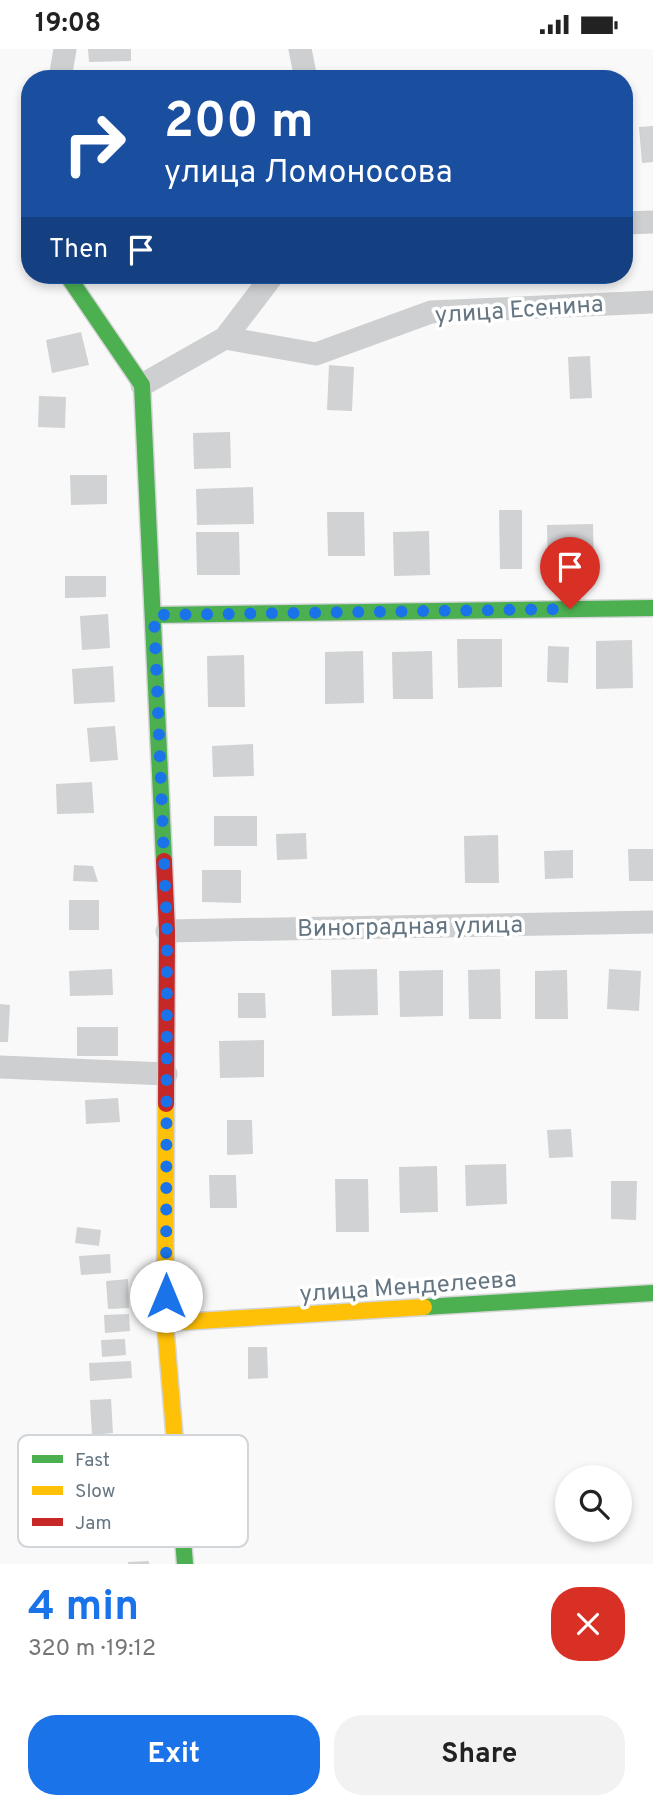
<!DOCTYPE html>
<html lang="en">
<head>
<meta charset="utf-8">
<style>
  body { margin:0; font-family:Overpass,sans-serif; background:#f2f2f2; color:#222; height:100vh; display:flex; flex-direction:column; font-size:26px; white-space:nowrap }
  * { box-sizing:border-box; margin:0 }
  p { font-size:23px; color:#767676 }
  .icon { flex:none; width:38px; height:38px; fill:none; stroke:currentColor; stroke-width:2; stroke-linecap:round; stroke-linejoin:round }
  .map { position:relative; height:1515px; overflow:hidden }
  .panel { display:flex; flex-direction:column; background:#fff; flex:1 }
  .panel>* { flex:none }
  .top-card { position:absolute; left:21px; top:21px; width:612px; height:214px; border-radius:28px; box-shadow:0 4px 10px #0003; background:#1a4fa0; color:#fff; overflow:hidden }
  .tools { position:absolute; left:555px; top:1416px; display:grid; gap:14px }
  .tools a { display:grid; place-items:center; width:77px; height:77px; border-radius:50%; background:#fff; box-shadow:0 4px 10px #0003; font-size:35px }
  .pin { position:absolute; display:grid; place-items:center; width:60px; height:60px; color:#fff; margin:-72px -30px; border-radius:50% 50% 50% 0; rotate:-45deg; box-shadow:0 0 7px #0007 }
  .pin .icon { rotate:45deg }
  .me { position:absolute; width:77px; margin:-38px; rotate:0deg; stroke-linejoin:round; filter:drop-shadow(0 0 5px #0008) }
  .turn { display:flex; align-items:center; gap:24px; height:147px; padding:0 28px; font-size:32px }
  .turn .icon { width:91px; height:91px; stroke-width:2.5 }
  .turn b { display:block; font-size:49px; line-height:60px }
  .then { display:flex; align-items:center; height:66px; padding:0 28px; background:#0003; gap:14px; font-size:26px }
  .round { display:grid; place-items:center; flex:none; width:74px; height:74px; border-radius:28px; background:#f2f2f2 }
  .head { display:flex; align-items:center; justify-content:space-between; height:119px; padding:0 28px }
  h1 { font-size:42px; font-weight:700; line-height:52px; color:#1a73e8 }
  .button { display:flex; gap:14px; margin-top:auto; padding:14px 28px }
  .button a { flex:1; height:80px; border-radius:28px; background:#1a73e8; color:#fff; font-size:28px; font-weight:700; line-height:80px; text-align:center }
  .button a+a { background:#f2f2f2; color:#222 }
  .status { display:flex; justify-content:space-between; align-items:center; height:49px; padding:0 35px; background:#fff; direction:ltr }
  .status svg { height:19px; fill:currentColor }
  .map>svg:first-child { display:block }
  .building { fill:#d0d2d3 }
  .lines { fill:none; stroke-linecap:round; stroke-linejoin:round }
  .fast-casing { stroke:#d5d6d7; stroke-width:19 }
  .slow-casing { stroke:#d5d6d7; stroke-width:19 }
  .jam-casing { stroke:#d5d6d7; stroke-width:19 }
  .street { stroke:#cecfd0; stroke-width:23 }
  .fast { stroke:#4caf50; stroke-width:16 }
  .slow { stroke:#ffc107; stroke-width:16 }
  .jam { stroke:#c62828; stroke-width:16 }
  .route { stroke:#1a73e8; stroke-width:12; stroke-dasharray:0 21.6 }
  .labels { text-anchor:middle; stroke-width:7; stroke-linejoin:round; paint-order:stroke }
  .street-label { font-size:24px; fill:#657683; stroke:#fff }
  .key { fill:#fff; stroke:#d1d6da; stroke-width:2 }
  .key-label { font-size:19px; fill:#657683 }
</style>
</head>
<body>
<div class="status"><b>19:08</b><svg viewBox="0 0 49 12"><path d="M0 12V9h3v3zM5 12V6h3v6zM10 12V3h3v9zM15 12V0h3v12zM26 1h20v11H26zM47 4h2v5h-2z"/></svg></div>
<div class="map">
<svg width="653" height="1515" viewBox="0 0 653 1515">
  <rect width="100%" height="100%" fill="#f9f9f9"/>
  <g class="building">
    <polygon points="88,0 131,0 131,12 89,13"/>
    <polygon points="653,77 653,113 642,114 639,78"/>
    <polygon points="89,226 122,226 122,229 89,232"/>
    <polygon points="81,283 89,316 52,324 46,291"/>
    <polygon points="590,307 592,349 570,350 568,308"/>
    <polygon points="329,316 354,318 352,362 327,361"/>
    <polygon points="39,347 66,348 65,379 38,378"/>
    <polygon points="230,383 231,419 194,420 193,384"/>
    <polygon points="70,426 107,426 107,455 71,456"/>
    <polygon points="253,438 254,475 197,476 196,440"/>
    <polygon points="499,461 522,461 522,520 500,520"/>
    <polygon points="327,463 364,463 365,507 328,507"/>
    <polygon points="593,475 594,519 548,520 547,476"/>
    <polygon points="429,482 430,526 394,527 393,483"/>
    <polygon points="196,483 239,483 240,526 197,526"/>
    <polygon points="65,527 106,527 106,548 65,549"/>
    <polygon points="108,565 110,599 82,601 80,567"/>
    <polygon points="457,590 502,590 502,638 458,639"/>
    <polygon points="632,591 633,639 596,640 596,592"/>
    <polygon points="548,597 569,598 568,634 547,633"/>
    <polygon points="363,602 364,654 325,655 325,603"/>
    <polygon points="432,602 433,650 393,650 392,603"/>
    <polygon points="244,606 245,658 208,658 207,607"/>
    <polygon points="113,617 115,653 74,655 72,620"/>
    <polygon points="115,677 118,711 90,713 87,679"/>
    <polygon points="253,695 254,727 213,728 212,697"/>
    <polygon points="92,733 94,764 57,765 56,735"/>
    <rect x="214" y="767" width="43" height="30"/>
    <polygon points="306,784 307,810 277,811 276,785"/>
    <polygon points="498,786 499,834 465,834 464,787"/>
    <polygon points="628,800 653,800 653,832 629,832"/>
    <polygon points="573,801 573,829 545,830 544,802"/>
    <polygon points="74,816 93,817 98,833 73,832"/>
    <polygon points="202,821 241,821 241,854 202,853"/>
    <rect x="69" y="851" width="30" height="30"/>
    <polygon points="112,920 113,946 70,947 69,922"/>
    <polygon points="377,920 378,966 332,967 331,921"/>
    <polygon points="500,920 501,970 469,970 468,921"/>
    <polygon points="609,920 641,922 639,962 607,960"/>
    <polygon points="443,921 443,967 400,968 399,922"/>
    <polygon points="567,921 568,970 535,970 535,922"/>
    <polygon points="238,944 265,944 266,969 238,969"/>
    <polygon points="0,955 10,956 8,993 0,993"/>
    <rect x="77" y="978" width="41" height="29"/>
    <polygon points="264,991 264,1028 220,1029 219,992"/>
    <polygon points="118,1049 120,1073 86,1075 85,1051"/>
    <polygon points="227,1071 252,1071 253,1105 227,1106"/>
    <polygon points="571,1080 573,1108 549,1109 547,1081"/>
    <polygon points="506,1115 507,1155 466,1157 465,1116"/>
    <polygon points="437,1117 438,1163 400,1164 399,1118"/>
    <polygon points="209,1126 236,1126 237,1159 210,1159"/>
    <polygon points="335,1130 368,1130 369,1183 336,1183"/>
    <polygon points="611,1132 637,1132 636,1171 611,1170"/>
    <polygon points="77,1178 101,1181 99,1197 75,1194"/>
    <polygon points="110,1205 111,1224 81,1226 79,1207"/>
    <polygon points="128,1230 129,1259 108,1260 106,1232"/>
    <polygon points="129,1265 130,1282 105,1284 104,1266"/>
    <polygon points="125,1290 126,1306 102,1308 101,1291"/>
    <polygon points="248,1298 267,1298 268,1329 248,1330"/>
    <polygon points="131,1312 132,1329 90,1332 89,1314"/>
    <polygon points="111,1350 113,1384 92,1386 90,1351"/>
    <polygon points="149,1512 149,1515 128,1515 128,1513"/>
  </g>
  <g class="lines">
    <defs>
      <g id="fast">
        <polyline points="67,226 142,336 164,812"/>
        <polyline points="154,566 653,559"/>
        <polyline points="424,1258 653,1244"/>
        <polyline points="175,1393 185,1515"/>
      </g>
      <g id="slow">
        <polyline points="166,1055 165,1274 175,1393"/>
        <polyline points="165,1274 424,1258"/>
      </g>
      <polyline id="jam" points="164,812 167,882 166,1055"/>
    </defs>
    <use href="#fast" class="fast-casing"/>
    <use href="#slow" class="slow-casing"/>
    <use href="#jam" class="jam-casing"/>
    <g class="street">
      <polyline points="300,0 306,30"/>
      <polyline points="60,30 65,0"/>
      <polyline points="625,174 653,173"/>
      <polyline points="225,289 316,305 431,263 653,253"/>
      <polyline points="142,336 225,289 273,226"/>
      <polyline points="167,882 653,873"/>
      <polyline points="0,1018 166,1025"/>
    </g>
    <use href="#fast" class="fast"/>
    <use href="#slow" class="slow"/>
    <use href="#jam" class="jam"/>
  </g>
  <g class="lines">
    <polyline class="route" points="166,1247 167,882 154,566 570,560"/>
  </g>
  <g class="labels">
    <g class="street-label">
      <text transform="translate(519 260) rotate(-4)" y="8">улица Есенина</text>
      <text transform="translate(410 877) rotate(-1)" y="8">Виноградная улица</text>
      <text transform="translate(408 1237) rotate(-4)" y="8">улица Менделеева</text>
    </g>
  </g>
  <rect x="18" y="1386" width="230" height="112" rx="10" class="key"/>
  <rect x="32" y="1406" width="31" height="8" fill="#4caf50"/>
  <rect x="32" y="1437" width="31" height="9" fill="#ffc107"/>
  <rect x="32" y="1469" width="31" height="8" fill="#c62828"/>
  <g class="key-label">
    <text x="75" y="1417">Fast</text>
    <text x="75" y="1448">Slow</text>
    <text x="75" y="1480">Jam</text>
  </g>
</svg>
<div class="tools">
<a><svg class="icon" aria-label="search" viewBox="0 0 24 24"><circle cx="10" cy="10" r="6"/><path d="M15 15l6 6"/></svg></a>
</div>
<div class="pin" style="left:570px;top:560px;background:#d93025"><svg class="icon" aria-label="arrive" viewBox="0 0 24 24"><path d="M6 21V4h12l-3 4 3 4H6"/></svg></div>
<svg class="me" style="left:166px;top:1247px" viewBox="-20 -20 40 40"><circle r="19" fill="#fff"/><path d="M0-13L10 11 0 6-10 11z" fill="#1a73e8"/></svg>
<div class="top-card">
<div class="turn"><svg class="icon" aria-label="right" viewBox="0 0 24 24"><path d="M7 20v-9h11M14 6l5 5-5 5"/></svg><div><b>200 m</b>улица Ломоносова</div></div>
<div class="then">Then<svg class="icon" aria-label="arrive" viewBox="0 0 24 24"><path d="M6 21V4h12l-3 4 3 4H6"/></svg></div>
</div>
</div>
<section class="panel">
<div class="head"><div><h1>4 min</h1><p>320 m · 19:12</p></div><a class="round" style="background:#d93025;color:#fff"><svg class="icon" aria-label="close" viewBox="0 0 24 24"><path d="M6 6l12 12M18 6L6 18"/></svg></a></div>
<div class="button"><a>Exit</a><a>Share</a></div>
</section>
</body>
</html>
